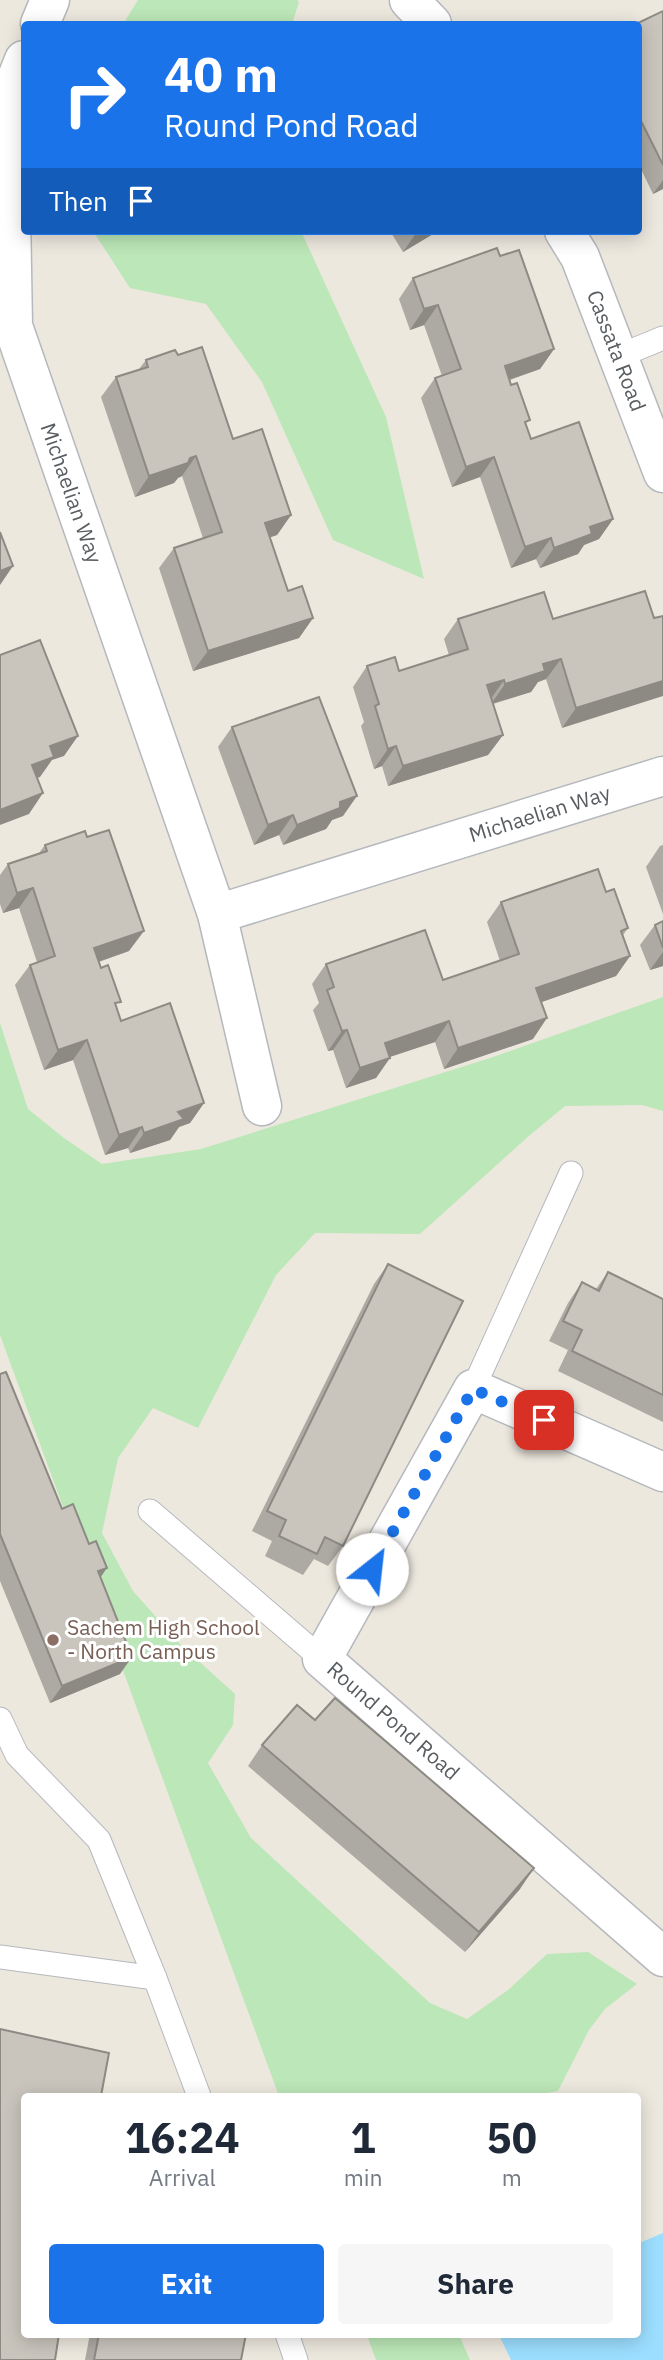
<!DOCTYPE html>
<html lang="en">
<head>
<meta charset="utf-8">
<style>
  body { margin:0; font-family:"IBM Plex Sans",sans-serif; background:#f6f6f7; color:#1f2937; height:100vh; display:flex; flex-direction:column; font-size:26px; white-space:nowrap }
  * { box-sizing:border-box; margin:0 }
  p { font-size:23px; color:#747a83 }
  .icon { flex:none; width:38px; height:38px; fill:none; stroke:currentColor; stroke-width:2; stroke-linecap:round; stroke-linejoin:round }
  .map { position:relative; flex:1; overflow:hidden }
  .panel { position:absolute; left:21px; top:2093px; width:620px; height:245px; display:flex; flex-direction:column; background:#fff; border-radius:7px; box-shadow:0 4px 18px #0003 }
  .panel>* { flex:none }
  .guide { position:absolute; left:21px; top:21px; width:621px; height:214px; border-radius:7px; box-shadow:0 4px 18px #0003; background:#1a73e8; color:#fff; overflow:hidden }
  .pin { position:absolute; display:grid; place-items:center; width:60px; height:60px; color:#fff; margin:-30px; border-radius:14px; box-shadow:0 4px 10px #0006 }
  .me { position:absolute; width:77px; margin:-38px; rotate:29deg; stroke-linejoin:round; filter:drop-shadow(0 0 5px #0008) }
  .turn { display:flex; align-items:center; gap:24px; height:147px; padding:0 28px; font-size:32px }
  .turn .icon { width:91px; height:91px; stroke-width:2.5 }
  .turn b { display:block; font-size:49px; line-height:60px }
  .then { display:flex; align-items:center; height:66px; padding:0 28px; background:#0003; gap:14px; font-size:26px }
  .eta { display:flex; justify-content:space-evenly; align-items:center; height:119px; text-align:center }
  .eta b { font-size:42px; font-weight:800; line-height:49px }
  .button { display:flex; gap:14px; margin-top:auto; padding:14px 28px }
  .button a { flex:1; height:80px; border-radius:7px; background:#1a73e8; color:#fff; font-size:28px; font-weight:800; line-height:80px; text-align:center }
  .button a+a { background:#f6f6f7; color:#1f2937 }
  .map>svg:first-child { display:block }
  .green { fill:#bce7b8 }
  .water { fill:#9cdeff }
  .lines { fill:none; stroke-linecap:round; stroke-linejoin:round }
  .service-casing { stroke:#b5b8bd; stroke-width:25 }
  .minor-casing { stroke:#b5b8bd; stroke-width:41 }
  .service { stroke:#fff; stroke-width:23 }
  .minor { stroke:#fff; stroke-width:38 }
  .wall { fill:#ada9a3 }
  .shaded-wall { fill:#8d8a84 }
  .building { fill:#c9c5bd; stroke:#8d8a84; stroke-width:2 }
  .route { stroke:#1a73e8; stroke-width:12; stroke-dasharray:0 21.6 }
  .education-dot { fill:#8d6e63; stroke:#fff; stroke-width:2.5 }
  .labels { text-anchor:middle; stroke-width:6; stroke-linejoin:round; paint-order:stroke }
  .street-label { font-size:21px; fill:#585d61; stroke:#fff }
  .education-label { font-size:21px; fill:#785e54; stroke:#fff; text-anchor:start }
</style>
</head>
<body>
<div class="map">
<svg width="663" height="2360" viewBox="0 0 663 2360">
  <rect width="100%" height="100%" fill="#ede8de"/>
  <g class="green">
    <polygon points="138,0 297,0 299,2 292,24 123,24"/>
    <polygon points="93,231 301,231 386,417 424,579 333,540 262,382 206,304 130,288"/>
    <polygon points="663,997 663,1111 642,1105 565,1106 530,1135 420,1234 315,1233 276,1275 198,1428 153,1408 118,1458 102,1533 133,1591 181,1645 235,1694 233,1725 208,1763 251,1838 430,2003 467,2019 508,1990 547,1954 588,1952 637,1984 605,2009 589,2030 558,2091 531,2096 279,2096 0,1335 0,1023 28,1109 64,1138 102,1164 201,1149 490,1058"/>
    <polygon points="367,2335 459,2335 470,2360 376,2360"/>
  </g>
  <polygon class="water" points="663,2233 663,2360 511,2360 499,2335 637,2334 637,2244"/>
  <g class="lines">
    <defs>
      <g id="service">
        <polyline points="619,356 663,338"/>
        <polyline points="473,1389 571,1173"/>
        <polyline points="150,1511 322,1659"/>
        <polyline points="0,1719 17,1755 99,1840 155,1978 199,2096"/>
        <polyline points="0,1957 155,1978"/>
        <polyline points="287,2334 296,2360"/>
      </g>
      <g id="minor">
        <polyline points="409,0 432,24"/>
        <polyline points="40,24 50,0"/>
        <path id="s1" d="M24,60L9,97L13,326L217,914L262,1106"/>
        <path id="s2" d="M564,231L580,257L663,473"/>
        <path id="s3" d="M217,914L663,776"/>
        <path id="s4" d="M663,1472L473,1389L322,1659L663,1957"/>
      </g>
    </defs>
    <use href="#service" class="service-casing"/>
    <use href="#minor" class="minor-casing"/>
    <use href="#service" class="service"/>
    <use href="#minor" class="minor"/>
  </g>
  <g class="wall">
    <polygon points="663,11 663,189 653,194 639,165 639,24"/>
    <polygon points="390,231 438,231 403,252"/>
    <polygon points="500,256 554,349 540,369 510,380 531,439 613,519 599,539 584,545 578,554 540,568 536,559 511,568 480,477 452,487 421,398 435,378 442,376 424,325 410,330 399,299 413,278"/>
    <polygon points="178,355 233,439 291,515 277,535 270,537 288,591 313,618 299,638 193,671 159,568 174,548 203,538 182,476 178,478 174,483 135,497 101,397 116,377 139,369 146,360"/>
    <polygon points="654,618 562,728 546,679 538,682 531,692 493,704 503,735 488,755 388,786 382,766 374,769 361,726 364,722 353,687 367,666 399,671 449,655 444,639 458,619 553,619"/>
    <polygon points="232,727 343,816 332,820 326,829 283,845 279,835 254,845 218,747"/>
    <polygon points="45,845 129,951 99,962 121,1021 204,1103 190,1123 179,1127 170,1140 130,1153 128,1148 105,1155 73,1060 44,1070 15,985 30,965 37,962 19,908 3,913 0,904 0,875 8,864 39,853"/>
    <polygon points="663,845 663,914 646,867 660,846"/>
    <polygon points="606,892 628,928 623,935 630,956 616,976 541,1002 533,1039 444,1069 435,1042 390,1057 376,1078 346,1088 333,1050 328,1051 313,1010 319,1003 312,984 326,964 443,980 500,961 487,922 501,902"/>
    <polygon points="663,921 663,966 650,970 640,945 655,925"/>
    <polygon points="388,1264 343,1546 328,1566 314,1559 303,1575 265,1556 272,1541 252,1531 374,1284"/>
    <polygon points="608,1272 663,1299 663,1422 558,1371 568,1350 549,1341 568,1303 582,1282 596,1289"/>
    <polygon points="0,1374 62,1509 100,1578 120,1674 50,1703 0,1581"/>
    <polygon points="315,1720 520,1889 465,1952 248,1766 262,1745"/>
    <polygon points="90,2334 246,2334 241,2360 85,2360"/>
  </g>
  <g class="shaded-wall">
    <polygon points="663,180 663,189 653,194"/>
    <polygon points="419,231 438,231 403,252 417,232"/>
    <polygon points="438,305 424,325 410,330 424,309"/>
    <polygon points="554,349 540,369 491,386 505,366"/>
    <polygon points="196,456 182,476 178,478 174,483 135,497 149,476"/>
    <polygon points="494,457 480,477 452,487 466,467"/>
    <polygon points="291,515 277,535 251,544 265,523"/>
    <polygon points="613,519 599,539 584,545 578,554 540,568 554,548 590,527"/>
    <polygon points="551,538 536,559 511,568 525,547"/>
    <polygon points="13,566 0,585 0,571"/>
    <polygon points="313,618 299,638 193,671 208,651"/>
    <polygon points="561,659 546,679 538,682 531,692 491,704 505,684 543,664"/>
    <polygon points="504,680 490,700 487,685"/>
    <polygon points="663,681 663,696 562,728 576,708"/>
    <polygon points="503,735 488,755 388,786 403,766"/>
    <polygon points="78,736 64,756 52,760 40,777 18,785 32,765 50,746"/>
    <polygon points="396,746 382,766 374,769 388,749"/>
    <polygon points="43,793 29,814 0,825 0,810"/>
    <polygon points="357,796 343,816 332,820 326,829 283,845 297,825 340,802"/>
    <polygon points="293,815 279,835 254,845 268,825"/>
    <polygon points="33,888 19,908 3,913 17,893"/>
    <polygon points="144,931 129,951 80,968 94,948"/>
    <polygon points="663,952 663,966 650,970"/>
    <polygon points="630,956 616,976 522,1009 536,988"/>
    <polygon points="547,1018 533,1039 444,1069 458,1048"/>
    <polygon points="449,1021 435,1042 371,1063 385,1043"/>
    <polygon points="347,1030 333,1050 328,1051 342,1031"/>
    <polygon points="87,1040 73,1060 44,1070 58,1050"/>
    <polygon points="390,1058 376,1078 346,1088 360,1068"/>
    <polygon points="204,1103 190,1123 179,1127 170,1140 130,1153 144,1133 178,1112"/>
    <polygon points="142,1127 128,1148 105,1155 119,1135"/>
    <polygon points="107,1568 95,1585 98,1571"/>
    <polygon points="132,1657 120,1674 50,1703 62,1686"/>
    <polygon points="534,1868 520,1889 465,1952 479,1932"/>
  </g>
  <g class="building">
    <polygon points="663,11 663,165 639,117 639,24 636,24"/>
    <polygon points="497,248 500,256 519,250 554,349 505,366 511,385 517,383 530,420 525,422 531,439 579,422 613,519 590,527 592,534 554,548 551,538 525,547 494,457 466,467 435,378 461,369 438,305 424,309 413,278"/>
    <polygon points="202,347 233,439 262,429 291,515 265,523 288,591 302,586 313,618 208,651 174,548 222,532 196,456 190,458 188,463 149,476 116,377 148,367 146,360 175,350 178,355"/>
    <polygon points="0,532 13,566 0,571"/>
    <polygon points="645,591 654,618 663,616 663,681 576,708 561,659 543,664 545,671 505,684 504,680 487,685 503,735 403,766 396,746 388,749 375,706 379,704 367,666 395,657 399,671 468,649 458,619 544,592 553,619"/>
    <polygon points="40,640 78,736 50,746 54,757 32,765 43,793 0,810 0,655"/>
    <polygon points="319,697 357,796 340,802 340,808 297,825 293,815 268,825 232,727"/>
    <polygon points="109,830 144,931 94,948 101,968 108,965 121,1002 115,1003 121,1021 170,1003 204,1103 178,1112 184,1119 144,1133 142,1127 119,1135 87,1040 58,1050 30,965 55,956 33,888 17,893 8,864 47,851 45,845 85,831 87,837"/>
    <polygon points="598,869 606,892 614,889 628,928 621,931 630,956 536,988 547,1018 458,1048 449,1021 385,1043 390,1058 360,1068 347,1030 342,1031 327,990 334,987 326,964 425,930 443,980 519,954 501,902"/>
    <polygon points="663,921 663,948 655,925"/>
    <polygon points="388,1264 463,1301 343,1546 325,1537 317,1554 279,1536 286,1520 267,1511"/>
    <polygon points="608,1272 663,1299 663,1395 572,1351 582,1330 563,1321 582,1282 599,1291"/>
    <polygon points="6,1372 62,1509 73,1504 89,1544 96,1541 107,1568 98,1571 132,1657 62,1686 0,1534 0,1374"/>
    <polygon points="335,1698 534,1868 479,1932 262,1745 297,1705 315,1720"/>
    <polygon points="0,2029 109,2053 101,2096 24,2096 24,2334 59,2334 55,2360 0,2360"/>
    <polygon points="99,2334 246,2334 241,2360 94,2360"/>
  </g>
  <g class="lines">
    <polyline class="route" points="372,1569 473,1389 544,1420"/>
  </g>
  <circle class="education-dot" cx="53" cy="1640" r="7"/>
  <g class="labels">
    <g class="street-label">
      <text dy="7" stroke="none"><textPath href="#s2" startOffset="131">Cassata Road</textPath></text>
      <text dy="7" stroke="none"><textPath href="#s1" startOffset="446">Michaelian Way</textPath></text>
      <text dy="7" stroke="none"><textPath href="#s3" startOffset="338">Michaelian Way</textPath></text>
      <text dy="7" stroke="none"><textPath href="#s4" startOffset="611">Round Pond Road</textPath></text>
    </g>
    <g class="education-label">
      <text x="67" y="1635">Sachem High School<tspan x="67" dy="24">- North Campus</tspan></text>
    </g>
  </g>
</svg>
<div class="pin" style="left:544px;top:1420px;background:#d93025"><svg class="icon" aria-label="arrive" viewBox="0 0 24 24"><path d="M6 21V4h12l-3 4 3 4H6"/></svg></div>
<svg class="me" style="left:372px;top:1569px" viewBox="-20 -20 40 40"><circle r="19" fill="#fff"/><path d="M0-13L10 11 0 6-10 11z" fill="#1a73e8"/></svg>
<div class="guide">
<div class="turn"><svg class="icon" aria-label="right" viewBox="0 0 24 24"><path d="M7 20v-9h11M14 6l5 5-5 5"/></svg><div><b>40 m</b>Round Pond Road</div></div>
<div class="then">Then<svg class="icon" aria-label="arrive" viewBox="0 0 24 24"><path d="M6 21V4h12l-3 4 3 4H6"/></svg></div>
</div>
<section class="panel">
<div class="eta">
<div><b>16:24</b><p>Arrival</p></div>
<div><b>1</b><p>min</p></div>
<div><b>50</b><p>m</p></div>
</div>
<div class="button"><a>Exit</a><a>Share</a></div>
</section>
</div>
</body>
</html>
